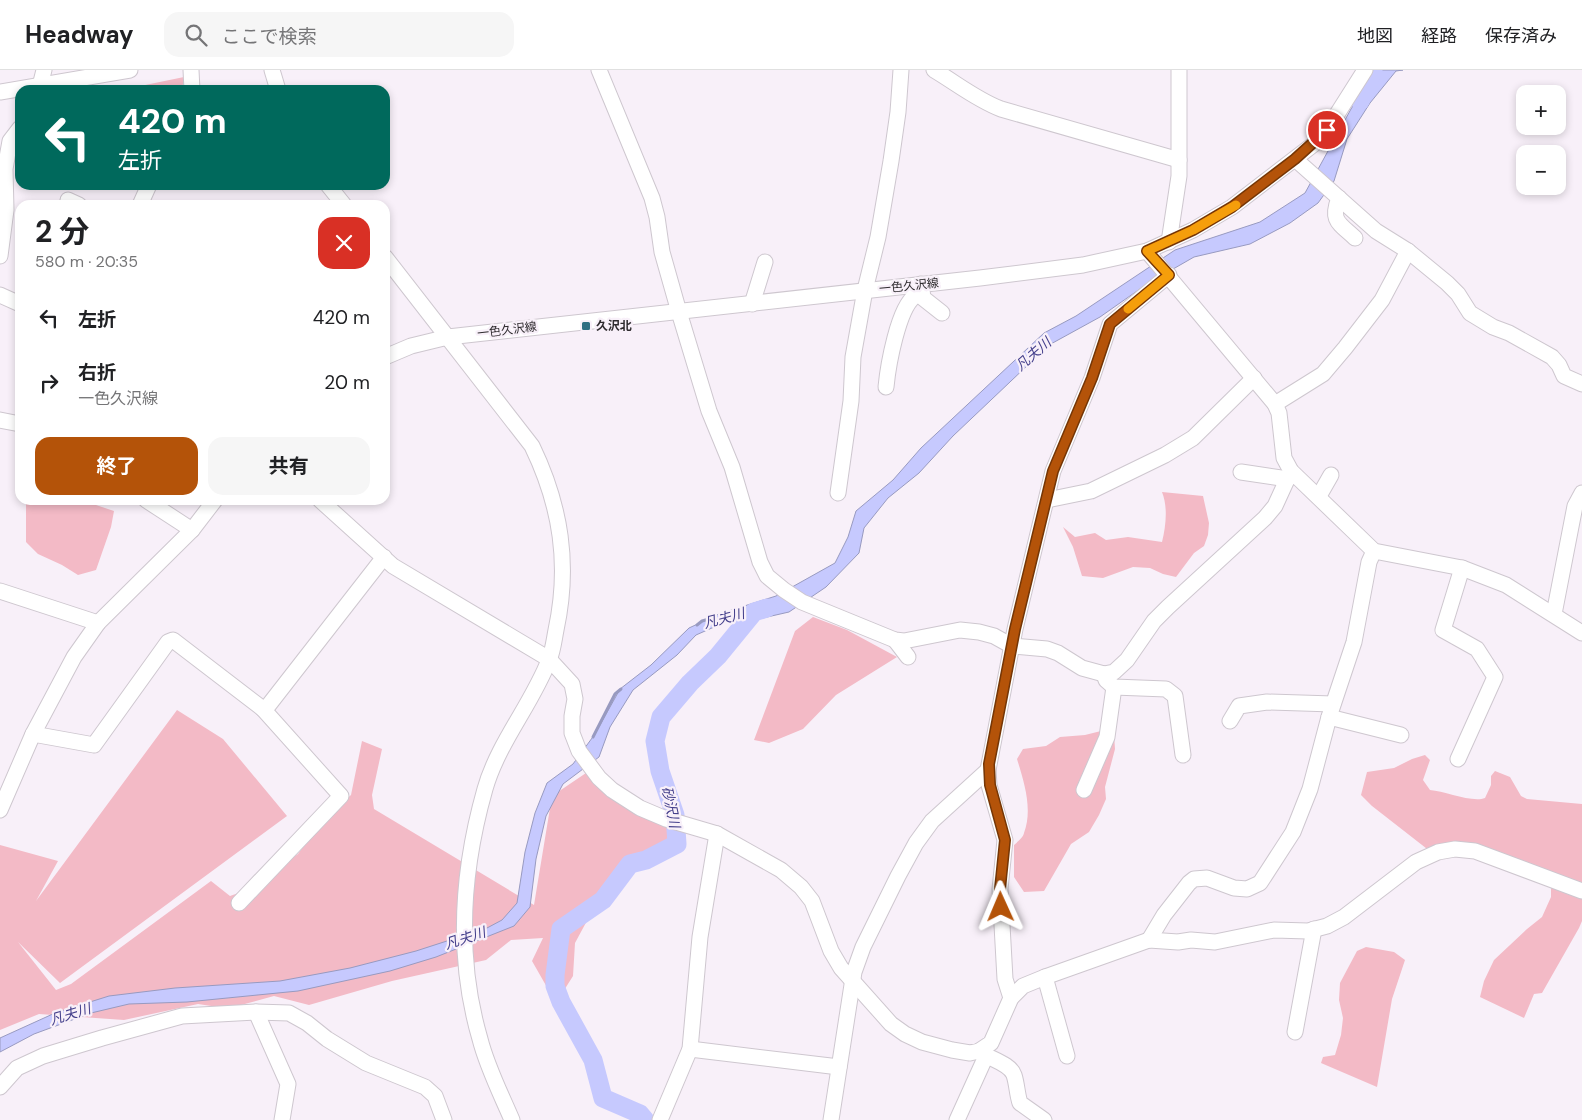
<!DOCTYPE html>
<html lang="ja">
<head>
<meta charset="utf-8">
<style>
  body { margin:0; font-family:"DM Sans","Noto Sans JP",sans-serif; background:#f6f6f6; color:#202124; height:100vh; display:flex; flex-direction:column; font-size:19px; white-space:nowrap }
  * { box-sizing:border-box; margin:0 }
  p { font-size:16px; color:#757577 }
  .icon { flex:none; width:28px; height:28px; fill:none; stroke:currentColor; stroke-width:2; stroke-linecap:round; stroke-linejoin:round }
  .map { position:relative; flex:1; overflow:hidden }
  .panel { position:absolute; left:15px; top:130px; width:375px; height:305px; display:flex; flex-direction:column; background:#fff; border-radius:15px; box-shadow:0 2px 8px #0003 }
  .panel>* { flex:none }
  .top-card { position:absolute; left:15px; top:15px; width:375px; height:105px; border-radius:15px; box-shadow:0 2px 8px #0003; background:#00695c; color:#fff; overflow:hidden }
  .buttons { position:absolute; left:1516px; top:15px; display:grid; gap:10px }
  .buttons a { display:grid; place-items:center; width:50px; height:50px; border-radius:10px; background:#fff; box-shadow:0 2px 8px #0003; font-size:25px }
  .pin { position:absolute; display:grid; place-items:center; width:42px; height:42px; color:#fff; margin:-21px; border:2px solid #fff; border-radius:50%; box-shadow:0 1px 5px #0007 }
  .me { position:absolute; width:55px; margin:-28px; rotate:359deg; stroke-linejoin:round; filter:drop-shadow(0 0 4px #0008) }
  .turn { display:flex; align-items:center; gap:18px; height:105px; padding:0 20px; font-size:22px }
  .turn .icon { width:65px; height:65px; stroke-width:2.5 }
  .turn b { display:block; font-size:35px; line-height:42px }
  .round { display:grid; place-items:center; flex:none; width:52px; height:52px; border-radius:15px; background:#f6f6f6 }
  .summary { display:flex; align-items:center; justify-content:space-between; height:85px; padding:0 20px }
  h1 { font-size:30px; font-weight:700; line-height:38px }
  .button { display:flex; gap:10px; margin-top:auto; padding:10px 20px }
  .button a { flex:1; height:58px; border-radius:15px; background:#b45309; color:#fff; font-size:20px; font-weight:700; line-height:58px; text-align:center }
  .button a+a { background:#f6f6f6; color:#202124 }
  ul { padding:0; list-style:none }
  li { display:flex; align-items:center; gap:15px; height:65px; padding:0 20px }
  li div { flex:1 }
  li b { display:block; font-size:19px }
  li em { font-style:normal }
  header { display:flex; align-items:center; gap:30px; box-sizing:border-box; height:70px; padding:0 25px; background:#fff; border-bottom:1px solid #e0e0e0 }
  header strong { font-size:24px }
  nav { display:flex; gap:28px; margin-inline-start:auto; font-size:18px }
  .search { width:350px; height:45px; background:#f6f6f6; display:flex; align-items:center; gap:12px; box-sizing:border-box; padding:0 18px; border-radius:15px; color:#757577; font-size:19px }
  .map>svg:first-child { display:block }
  .green { fill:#f3bac6 }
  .water { fill:#c6c9fe; stroke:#989ac0 }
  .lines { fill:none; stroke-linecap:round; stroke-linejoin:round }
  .stream { stroke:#989ac0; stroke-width:3 }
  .river { stroke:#c6c9fe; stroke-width:19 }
  .minor-casing { stroke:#cec7cf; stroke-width:17 }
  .minor { stroke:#fff; stroke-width:15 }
  .route-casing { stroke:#753606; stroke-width:12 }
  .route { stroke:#b45309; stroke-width:9 }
  .slow { stroke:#f59e0b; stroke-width:9 }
  .poi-dot { fill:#2f6e83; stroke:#f8f0f9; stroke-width:2 }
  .labels { text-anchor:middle; stroke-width:4.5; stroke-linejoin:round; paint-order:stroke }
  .street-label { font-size:12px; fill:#2e2b2e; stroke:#f8f0f9 }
  .poi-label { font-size:12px; font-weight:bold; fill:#2e2b2e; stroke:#f8f0f9; text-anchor:start }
  .water-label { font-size:14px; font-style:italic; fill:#45408c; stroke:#f8f0f9 }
</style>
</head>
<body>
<header>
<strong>Headway</strong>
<div class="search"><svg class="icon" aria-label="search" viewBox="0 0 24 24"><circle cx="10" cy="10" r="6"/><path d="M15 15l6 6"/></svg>ここで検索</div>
<nav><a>地図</a><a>経路</a><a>保存済み</a></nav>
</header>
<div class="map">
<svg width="1582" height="1050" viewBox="0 0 1582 1050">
  <rect width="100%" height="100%" fill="#f8f0f9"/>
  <g class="green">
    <polygon points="184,7 182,20 121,20"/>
    <path d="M1162,422L1203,426L1209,453L1208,465L1204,476L1194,483L1176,507L1163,504L1150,498L1133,497L1103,508L1082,506L1073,477L1063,457L1075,467L1095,463L1106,470L1128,467L1162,472C1166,456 1168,437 1162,422Z"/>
    <polygon points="26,430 81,430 114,441 111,457 96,500 78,505 62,495 38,484 26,472"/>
    <polygon points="813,547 847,560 897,587 836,625 803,659 769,673 754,670 795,561"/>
    <polygon points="177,640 223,669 287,746 60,913 18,872 56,920 71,914 211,811 230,826 244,821 298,784 323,749 351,725 362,671 382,679 372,725 374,739 534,835 552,726 586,703 674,762 669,781 640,784 611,813 596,834 575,873 573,906 556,933 532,891 543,868 511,870 486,890 392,911 309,935 274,926 241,935 218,937 198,934 124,950 39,944 0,960 0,775 58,791 36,831"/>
    <path d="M1101,661L1114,665L1115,679L1105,717L1106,729L1099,745L1089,762L1071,774L1044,821L1024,822L1014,807V775C1017,772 1023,768 1024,763C1033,739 1024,712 1017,689L1023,679L1046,676L1060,667L1085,665Z"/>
    <path d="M1425,685L1430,690L1423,710L1430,720C1445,721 1472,733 1485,728L1491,715V706L1495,701L1510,707L1521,726L1527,729L1582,734V820L1477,782H1431L1372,736L1361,725L1367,702L1394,698L1412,689Z"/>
    <polygon points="1551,813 1582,827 1582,851 1579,858 1542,923 1534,924 1524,948 1480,927 1484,911 1494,890 1527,859 1542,847 1551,827"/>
    <polygon points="1366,877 1394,882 1405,890 1392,929 1377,1017 1321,993 1323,987 1335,985 1341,965 1343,948 1339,930 1340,913 1357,881"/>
  </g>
  <polygon class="water" points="1375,0 1403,0 1396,1 1370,33 1347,69 1334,111 1318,133 1290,153 1250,174 1194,187 1147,214 1100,247 1049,275 953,366 919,403 888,428 864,458 859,483 826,517 789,542 754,550 734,552 730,550 696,565 677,585 633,620 610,657 599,687 563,714 546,746 536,789 530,837 514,856 436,887 390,901 298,921 187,932 129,934 91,943 34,964 0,982 0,968 55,943 109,926 175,918 280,911 350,898 416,881 487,858 502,850 517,833 525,782 535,743 547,713 573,694 595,664 620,619 651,595 689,558 719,544 776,526 835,493 848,467 856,441 893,410 921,378 1044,263 1076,246 1175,180 1260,152 1305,123 1351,39"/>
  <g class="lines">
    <g class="stream">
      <polyline points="697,555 702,551 709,549"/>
      <polyline points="593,667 615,624 621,619"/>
    </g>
    <g class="river">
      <polyline points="1360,31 1373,0"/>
      <polyline points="645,1050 640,1044 603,1028 593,990 561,932 555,916 555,905 561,859 603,830 630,794 646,790 677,774 675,745 660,701 655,671 661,647 690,613 718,586 754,542 767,538"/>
    </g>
    <defs>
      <g id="minor">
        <polyline points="191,0 192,20"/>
        <polyline points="272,0 278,20"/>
        <polyline points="599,0 652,128 657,147 662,182 679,242 709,341 732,397 760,492 767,506 784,520 802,532 895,570 904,571 960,560 979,562 994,566 1012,576 1047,579 1058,583 1082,598 1104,604 1114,602 1127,590 1154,551 1168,537 1265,448 1275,436 1291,401"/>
        <path d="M934,0C956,13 977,30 1001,39L1179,90"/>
        <polyline points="39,20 44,0"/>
        <polyline points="0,22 130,0"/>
        <polyline points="1295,89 1376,161 1408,181 1447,213 1458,224 1470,243 1493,257 1509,263 1552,287 1559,295 1564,306 1582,314"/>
        <polyline points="328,115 344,135"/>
        <path d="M1339,128C1330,151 1339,153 1355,168"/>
        <polyline points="68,130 79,135"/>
        <polyline points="140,135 149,115"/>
        <polyline points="1169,172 1179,106 1179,0"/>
        <polyline points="1147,181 1275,334 1279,343 1284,388 1291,401 1374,481 1462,498 1506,515 1582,563"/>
        <polyline points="0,186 6,140 5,99 10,71 20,58"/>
        <path d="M385,187L532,376C561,436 570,495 556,560C554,570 553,581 549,590C532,634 498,673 485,719C462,800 456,887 480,969C487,997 501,1024 512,1050"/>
        <polyline points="921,214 923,228 942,243"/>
        <polyline points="0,225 20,234"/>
        <polyline points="752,234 765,192"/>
        <polyline points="385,287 411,276 448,267 980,208 1083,195 1147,181 1193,160 1232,137 1314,74 1327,60 1365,0"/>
        <path d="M886,317C888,296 898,238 915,226C917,224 920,224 922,223"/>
        <polyline points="1275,334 1323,304 1345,278 1382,230 1408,181"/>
        <polyline points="0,350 20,354"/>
        <polyline points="1241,402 1288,409"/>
        <polyline points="838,423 851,331 853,287 865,220 878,167 891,91 898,42 901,0"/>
        <polyline points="1319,426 1331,405"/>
        <polyline points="146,430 192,460"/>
        <polyline points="320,430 393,496 549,589 572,614 575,629 572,646 572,663 579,681 599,708 612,720 640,738 666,749 717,764 781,800 801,817 812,831 831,881 841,898 891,954 905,964 922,972 952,980 970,983 979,981 991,973 1011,928 1023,916 1045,907 1149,870 1178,872 1191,870 1215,872 1274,860 1308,861 1327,856 1344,847 1416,792 1438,782 1455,779 1475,781 1582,821"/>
        <polyline points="1047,430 1091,421 1165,385 1193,368 1254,308"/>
        <polyline points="0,521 98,553"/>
        <polyline points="1554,544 1575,436 1582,423"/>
        <polyline points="895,570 908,587"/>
        <polyline points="1104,604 1106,610 1114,617 1166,619 1175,626 1183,685"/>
        <polyline points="1329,647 1401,665"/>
        <polyline points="1230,651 1239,636 1267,632 1333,634"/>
        <polyline points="33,664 94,675 168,572 173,570 263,639 268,636 384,487"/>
        <polyline points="1458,689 1495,607 1477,579 1443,560 1462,498"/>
        <polyline points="1084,720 1107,667 1114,617"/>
        <polyline points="0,740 33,664 74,587 98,553 192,460 215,430"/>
        <polyline points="239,833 341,726 263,639"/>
        <polyline points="1149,870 1164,845 1189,813 1194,809 1207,808 1234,818 1247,819 1260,813 1293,762 1310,719 1329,647 1354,572 1369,492 1374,481"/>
        <polyline points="1045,907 1067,986"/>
        <polyline points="1011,928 1005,909 1000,819 1005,770 989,715 988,700 1015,559 1053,401 1092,308 1110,254 1169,205"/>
        <polyline points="256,942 288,1014 282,1050"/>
        <polyline points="1295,962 1314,859"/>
        <polyline points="690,979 839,997"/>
        <path d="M979,981C989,989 1010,993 1014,1005C1017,1014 1017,1024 1020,1033L1044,1050"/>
        <polyline points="0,1017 17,998 43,986 102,968 182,946 256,942 289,943 307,953 327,969 366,993 425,1017 435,1026 444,1050"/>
        <polyline points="660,1050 690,979 700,867 717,764"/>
        <polyline points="831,1050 854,902 863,877 898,806 916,773 932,751 988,700"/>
        <polyline points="957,1050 986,986"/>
      </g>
    </defs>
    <use href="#minor" class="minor-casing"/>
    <use href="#minor" class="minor"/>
  </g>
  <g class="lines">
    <defs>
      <polyline id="route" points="1001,837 1000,819 1005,770 990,715 989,694 1015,559 1053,401 1092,308 1110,254 1169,205 1147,181 1193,160 1232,137 1295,89 1327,60"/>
    </defs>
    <use href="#route" class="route-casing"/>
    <use href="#route" class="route"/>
    <polyline class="slow" points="1128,239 1169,205 1147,181 1193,160 1236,135"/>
  </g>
  <rect class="poi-dot" x="581" y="251" width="10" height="10" rx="2.5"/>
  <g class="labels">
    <g class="street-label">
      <text transform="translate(909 216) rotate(-6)" y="4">一色久沢線</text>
      <text transform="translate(507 260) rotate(-7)" y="4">一色久沢線</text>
    </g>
    <g class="poi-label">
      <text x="596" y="260">久沢北</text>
    </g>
    <g class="water-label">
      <text transform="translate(1033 284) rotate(-41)" y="5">凡夫川</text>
      <text transform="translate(724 548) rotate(-15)" y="5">凡夫川</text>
      <text transform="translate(671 737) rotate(78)" y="5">砂沢川</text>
      <text transform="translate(465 868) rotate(-18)" y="5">凡夫川</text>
      <text transform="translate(70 944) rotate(-17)" y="5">凡夫川</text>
    </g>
  </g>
</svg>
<div class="buttons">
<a>+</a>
<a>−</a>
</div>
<div class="pin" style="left:1327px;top:60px;background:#d93025"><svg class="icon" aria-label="arrive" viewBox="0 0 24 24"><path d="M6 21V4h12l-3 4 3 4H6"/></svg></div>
<svg class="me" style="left:1001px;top:837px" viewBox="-20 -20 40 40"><path d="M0-17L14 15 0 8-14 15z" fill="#b45309" stroke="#fff" stroke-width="4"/></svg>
<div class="top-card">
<div class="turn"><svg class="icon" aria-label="left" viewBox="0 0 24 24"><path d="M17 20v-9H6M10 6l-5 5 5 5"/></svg><div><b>420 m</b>左折</div></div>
</div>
<section class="panel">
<div class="summary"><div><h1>2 分</h1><p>580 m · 20:35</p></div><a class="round" style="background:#d93025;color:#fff"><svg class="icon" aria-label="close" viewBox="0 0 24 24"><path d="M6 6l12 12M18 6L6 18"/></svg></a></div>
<ul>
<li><svg class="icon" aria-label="left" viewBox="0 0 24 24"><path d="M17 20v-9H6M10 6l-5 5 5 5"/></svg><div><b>左折</b></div><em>420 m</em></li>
<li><svg class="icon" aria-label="right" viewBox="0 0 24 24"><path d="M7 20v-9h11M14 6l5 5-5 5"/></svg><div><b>右折</b><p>一色久沢線</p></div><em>20 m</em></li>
</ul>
<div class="button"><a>終了</a><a>共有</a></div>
</section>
</div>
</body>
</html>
